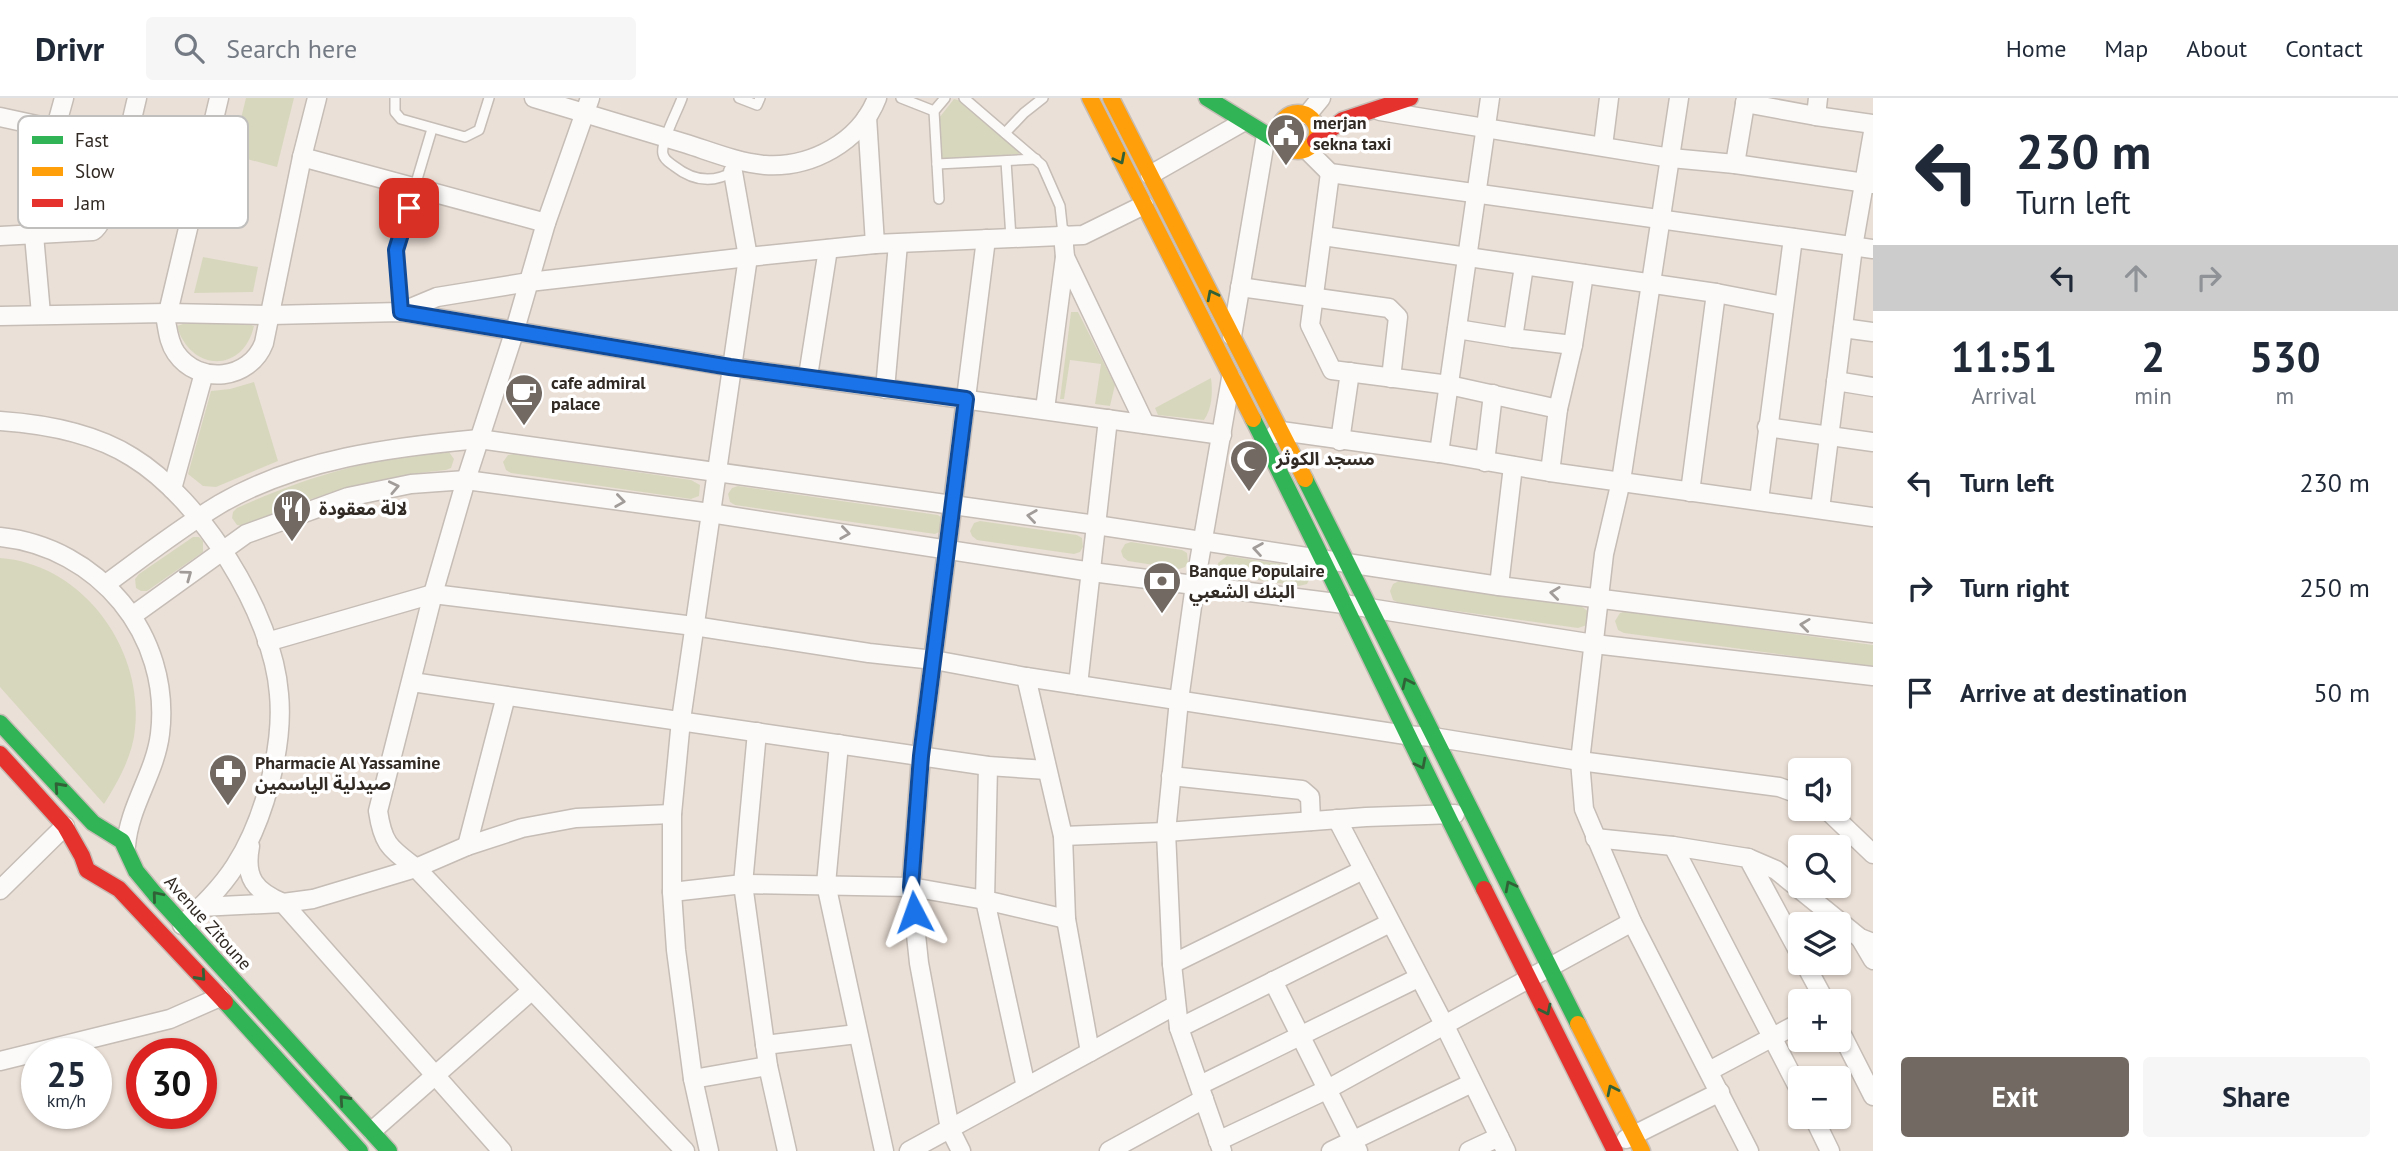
<!DOCTYPE html>
<html lang="en">
<head>
<meta charset="utf-8">
<style>
  body { margin:0; font-family:"PT Sans","Noto Sans Arabic",sans-serif; background:#f6f6f7; color:#1f2937; height:100vh; display:flex; flex-direction:column; font-size:26px; white-space:nowrap }
  * { box-sizing:border-box; margin:0 }
  p { font-size:23px; color:#747a83 }
  .icon { flex:none; width:38px; height:38px; fill:none; stroke:currentColor; stroke-width:2; stroke-linecap:round; stroke-linejoin:round }
  .map { position:relative; flex:1; overflow:hidden }
  .sheet { display:flex; flex-direction:column; background:#fff; width:525px }
  .sheet>* { flex:none }
  .top-card { background:#fff; color:#1f2937; overflow:hidden }
  .buttons { position:absolute; left:1788px; top:660px; display:grid; gap:14px }
  .buttons a { display:grid; place-items:center; width:63px; height:63px; border-radius:7px; background:#fff; box-shadow:0 2px 5px #0004; font-size:35px }
  .speed { position:absolute; left:21px; top:940px; display:flex; gap:14px; font-size:35px; font-weight:700; text-align:center }
  .speed>* { display:grid; place-content:center; width:91px; height:91px; border-radius:50%; background:#fff; box-shadow:0 2px 5px #0004; line-height:1 }
  .speed small { font-size:18px; font-weight:400 }
  .speed .limit { border:10px solid #d22; background:#fff; color:#111 }
  .pin { position:absolute; display:grid; place-items:center; width:60px; height:60px; color:#fff; margin:-30px; border-radius:14px; box-shadow:0 4px 10px #0006 }
  .me { position:absolute; width:77px; margin:-38px; rotate:356deg; stroke-linejoin:round; filter:drop-shadow(0 0 5px #0008) }
  .turn { display:flex; align-items:center; gap:24px; height:147px; padding:0 28px; font-size:32px }
  .turn .icon { width:91px; height:91px; stroke-width:2.5 }
  .turn b { display:block; font-size:49px; line-height:60px }
  .lanes { display:flex; align-items:center; height:66px; padding:0 28px; background:#0003; justify-content:center; gap:35px; direction:ltr }
  .lanes .off { opacity:.35 }
  .eta { display:flex; justify-content:space-evenly; align-items:center; height:119px; text-align:center }
  .eta b { font-size:42px; font-weight:700; line-height:49px }
  .action { display:flex; gap:14px; margin-top:auto; padding:14px 28px }
  .action a { flex:1; height:80px; border-radius:7px; background:#726962; color:#fff; font-size:28px; font-weight:700; line-height:80px; text-align:center }
  .action a+a { background:#f6f6f7; color:#1f2937 }
  ul { padding:0; list-style:none }
  li { display:flex; align-items:center; gap:21px; height:105px; padding:0 28px }
  li div { flex:1 }
  li b { display:block; font-size:26px }
  li em { font-style:normal }
  header { display:flex; align-items:center; gap:42px; box-sizing:border-box; height:98px; padding:0 35px; background:#fff; border-bottom:2px solid #e0e1e3 }
  header strong { font-size:33px }
  nav { display:flex; gap:38px; margin-inline-start:auto; font-size:24px }
  .search { width:490px; height:63px; background:#f6f6f7; display:flex; align-items:center; gap:18px; box-sizing:border-box; padding:0 24px; border-radius:7px; color:#747a83; font-size:26px }
  main { display:flex; flex:1; min-height:0 }
  .map>svg:first-child { display:block }
  .green { fill:#d7d7be }
  .lines { fill:none; stroke-linecap:round; stroke-linejoin:round }
  .lane-casing { stroke:#c5bdb6; stroke-width:12 }
  .street-casing { stroke:#c5bdb6; stroke-width:21 }
  .fast-casing { stroke:#c5bdb6; stroke-width:19 }
  .slow-casing { stroke:#c5bdb6; stroke-width:19 }
  .jam-casing { stroke:#c5bdb6; stroke-width:19 }
  .lane { stroke:#fcfaf9; stroke-width:9 }
  .street { stroke:#fcfaf9; stroke-width:18 }
  .fast { stroke:#30b455; stroke-width:16 }
  .slow { stroke:#ff9f0a; stroke-width:16 }
  .jam { stroke:#e5322d; stroke-width:16 }
  .oneway { stroke:#316137 }
  .oneway2 { stroke:#a19c99 }
  .route-casing { stroke:#114b97; stroke-width:18 }
  .route { stroke:#1a73e8; stroke-width:12 }
  .labels { text-anchor:middle; stroke-width:7; stroke-linejoin:round; paint-order:stroke }
  .poi-label { font-size:18px; font-weight:bold; fill:#312923; stroke:#fff; text-anchor:start }
  .street-label { font-size:18px; fill:#312923; stroke:#fff }
  .key { fill:#fff; stroke:#c1bfbd; stroke-width:2 }
  .key-label { font-size:19px; fill:#312923 }
</style>
</head>
<body>
<header>
<strong>Drivr</strong>
<div class="search"><svg class="icon" aria-label="search" viewBox="0 0 24 24"><circle cx="10" cy="10" r="6"/><path d="M15 15l6 6"/></svg>Search here</div>
<nav><a>Home</a><a>Map</a><a>About</a><a>Contact</a></nav>
</header>
<main>
<div class="map">
<svg width="1873" height="1053" viewBox="0 0 1873 1053">
  <rect width="100%" height="100%" fill="#ebe0d7"/>
  <g class="green">
    <polygon points="246,0 294,0 277,69 232,57"/>
    <polygon points="954,1 961,3 1018,51 1019,56 944,62 940,60 939,20"/>
    <polygon points="203,159 258,169 253,194 194,195"/>
    <polygon points="1071,214 1078,214 1115,287 1110,308 1095,306 1101,266 1070,262 1064,301 1060,301"/>
    <path d="M183,226H247L254,228C243,276 190,274 177,228Z"/>
    <path d="M1211,280C1213,294 1212,311 1204,322L1158,317L1155,310Z"/>
    <polygon points="254,284 278,363 216,389 203,388 188,376 211,293 230,291"/>
    <path d="M443,353L449,354L454,361L451,370L446,372C391,377 340,390 288,409C273,415 258,423 243,428L237,427L232,420L233,414L237,410C303,380 371,360 443,353Z"/>
    <polygon points="514,356 691,382 700,387 699,398 691,401 511,375 506,372 503,364 508,357"/>
    <polygon points="738,388 938,417 943,421 943,432 935,436 735,407 730,404 728,396 732,390"/>
    <polygon points="980,423 1077,437 1082,440 1083,449 1080,454 1074,456 977,442 972,438 970,433 974,425"/>
    <polygon points="193,439 199,439 203,443 203,454 147,493 141,493 136,490 135,481 139,476"/>
    <polygon points="1131,444 1182,452 1187,455 1188,464 1185,469 1179,471 1128,463 1123,459 1121,453 1125,446"/>
    <polygon points="1227,458 1302,469 1307,472 1310,480 1307,486 1299,488 1224,477 1219,474 1218,465"/>
    <path d="M0,460C83,466 144,551 135,631C133,657 118,684 104,706L0,589Z"/>
    <polygon points="1399,483 1581,508 1589,514 1587,527 1578,530 1399,505 1393,502 1390,493 1393,486"/>
    <polygon points="1627,513 1873,547 1873,569 1624,535 1618,532 1615,523 1620,515"/>
  </g>
  <g class="lines">
    <defs>
      <g id="lane">
        <polyline points="395,0 395,14 401,21 465,39 479,32 489,0"/>
        <path d="M682,0C678,12 660,45 663,56C664,62 670,65 674,68C693,83 713,86 734,73"/>
        <polyline points="739,0 757,7 760,0"/>
        <polyline points="901,0 934,13"/>
        <polyline points="964,0 1042,67 1060,108 1063,136"/>
        <polyline points="1005,35 1024,15 1043,0"/>
        <polyline points="1006,63 1011,140"/>
        <polyline points="937,66 1036,61"/>
        <polyline points="939,101 934,13 945,0"/>
        <polyline points="401,214 396,152 432,31"/>
      </g>
      <g id="street">
        <path d="M219,0L166,223C168,234 169,245 176,255C199,288 250,282 264,245L302,59L317,0"/>
        <path d="M534,0C585,15 636,31 687,46C712,54 739,65 765,67C811,70 860,44 877,0"/>
        <path d="M590,0L546,125L514,235L466,382L433,496L378,713C383,747 390,750 416,770L685,1053"/>
        <polyline points="1679,0 1621,383 1604,456 1580,663 1584,711 1632,824 1749,1053"/>
        <polyline points="1818,0 1816,18 1873,26"/>
        <polyline points="1745,5 1816,18"/>
        <polyline points="1380,13 1671,60 1735,66 1873,86"/>
        <polyline points="1307,17 1321,0"/>
        <polyline points="0,19 55,31"/>
        <polyline points="867,19 875,146"/>
        <polyline points="126,47 204,65"/>
        <polyline points="1603,48 1609,0"/>
        <polyline points="1306,51 1330,75 1873,151"/>
        <polyline points="48,58 64,0"/>
        <polyline points="302,59 546,125"/>
        <polyline points="1735,66 1746,0"/>
        <polyline points="1330,75 1310,227 1332,272 1449,287 1558,311"/>
        <polyline points="1150,77 1243,24"/>
        <polyline points="1063,136 1065,159 1145,326"/>
        <polyline points="34,137 41,216"/>
        <path d="M0,138L93,133C113,119 130,27 137,0"/>
        <polyline points="1323,138 1716,195 1783,208"/>
        <polyline points="1524,168 1513,240 1573,247 1584,176"/>
        <polyline points="1240,189 1389,210 1398,219 1391,280"/>
        <polyline points="401,214 437,199 529,184 748,159 875,146 1083,137 1144,107"/>
        <polyline points="0,218 167,215 270,217 401,214 731,269 1222,337"/>
        <polyline points="1843,230 1873,234"/>
        <polyline points="1457,231 1513,240"/>
        <polyline points="1232,238 1266,37"/>
        <polyline points="808,278 828,151"/>
        <polyline points="1836,283 1873,289"/>
        <polyline points="885,291 898,146"/>
        <polyline points="1045,311 1065,159"/>
        <path d="M0,323C44,326 94,335 132,359C201,401 273,515 279,596C284,649 264,723 235,768C221,790 201,809 182,827"/>
        <polyline points="1767,329 1873,344"/>
        <polyline points="1275,336 1281,333 1439,355 1550,374 1873,419"/>
        <polyline points="1340,343 1350,274"/>
        <polyline points="1439,355 1490,0"/>
        <polyline points="1485,364 1493,296"/>
        <polyline points="1550,374 1558,311 1573,247"/>
        <polyline points="172,391 204,275"/>
        <polyline points="1690,394 1716,195"/>
        <polyline points="1759,402 1793,140"/>
        <polyline points="1820,411 1853,149 1873,34"/>
        <path d="M0,439C98,449 172,537 160,636C155,676 129,708 126,748"/>
        <path d="M106,486C143,459 180,430 220,406C297,361 392,349 479,341L1096,427L1499,488L1873,535"/>
        <polyline points="1499,488 1513,368"/>
        <polyline points="132,518 246,436 348,399 411,386 466,382 710,415 1092,474 1344,506 1594,546 1873,578"/>
        <polyline points="267,544 433,496 694,528 869,555 934,562 1026,579 1406,637 1433,639 1580,663 1779,689 1801,697"/>
        <polyline points="1026,579 1063,738 1066,821 1090,954"/>
        <polyline points="412,584 988,668 1047,672"/>
        <polyline points="1078,587 1108,321"/>
        <polyline points="757,634 743,786 768,968 787,1053"/>
        <polyline points="839,646 826,786 884,1053"/>
        <polyline points="988,668 985,802 1026,989"/>
        <polyline points="1171,678 1302,692 1310,699 1311,723"/>
        <polyline points="1825,710 1873,756"/>
        <polyline points="1337,721 1445,928 1506,1053"/>
        <polyline points="1063,738 1166,734 1366,719 1455,716"/>
        <polyline points="1595,740 1673,748 1748,760 1801,858"/>
        <path d="M250,748C244,780 255,793 283,805L502,1053"/>
        <polyline points="467,748 506,598"/>
        <polyline points="1673,748 1801,995"/>
        <polyline points="1748,760 1776,772 1860,840 1873,845"/>
        <polyline points="0,792 65,728"/>
        <polyline points="672,794 743,786 911,789 985,802 1066,821"/>
        <polyline points="200,809 283,805 313,801 416,770 467,748 522,730 576,720 672,716"/>
        <polyline points="1860,840 1873,862"/>
        <polyline points="1804,864 1825,903"/>
        <polyline points="1172,866 1363,772"/>
        <polyline points="1273,883 1358,1053"/>
        <polyline points="1179,930 1390,825"/>
        <polyline points="1839,931 1873,998"/>
        <polyline points="765,947 857,936"/>
        <polyline points="0,963 170,921 220,899"/>
        <polyline points="1709,973 1801,924"/>
        <polyline points="693,981 768,968"/>
        <polyline points="1200,987 1418,880"/>
        <polyline points="1813,1018 1830,1053"/>
        <polyline points="372,1033 531,893"/>
        <polyline points="1626,1041 1720,994"/>
        <polyline points="1218,1043 1326,992 1632,824"/>
        <polyline points="709,1053 693,981 676,852 672,794 672,716 681,622 748,159 733,74"/>
        <polyline points="909,1053 1176,907"/>
        <polyline points="961,1053 950,1031 919,865 911,789 921,658 986,141"/>
        <polyline points="1109,1053 1204,1001"/>
        <polyline points="1222,1053 1179,930 1172,866 1166,734 1179,602 1195,487 1231,280"/>
        <polyline points="1331,1053 1472,985"/>
        <polyline points="1469,1053 1499,1039"/>
      </g>
      <g id="fast">
        <polyline points="1207,0 1287,49"/>
        <path d="M1253,321C1332,477 1405,635 1484,791"/>
        <polyline points="1305,381 1578,926"/>
        <polyline points="0,625 93,725 122,743 136,773 155,796 389,1053"/>
        <polyline points="225,904 360,1053"/>
      </g>
      <g id="slow">
        <polyline points="1090,0 1253,321"/>
        <polyline points="1111,0 1305,381"/>
        <circle cx="1298" cy="34" r="19"/>
        <polyline points="1578,926 1642,1053"/>
      </g>
      <g id="jam">
        <polyline points="1315,43 1343,22 1410,0"/>
        <polyline points="0,656 65,728 82,758 87,772 119,791 225,904"/>
        <polyline points="1484,791 1615,1053"/>
      </g>
    </defs>
    <use href="#lane" class="lane-casing"/>
    <use href="#street" class="street-casing"/>
    <use href="#fast" class="fast-casing"/>
    <use href="#slow" class="slow-casing"/>
    <use href="#jam" class="jam-casing"/>
    <use href="#lane" class="lane"/>
    <use href="#street" class="street"/>
    <use href="#fast" class="fast"/>
    <use href="#slow" class="slow"/>
    <use href="#jam" class="jam"/>
  </g>
  <defs><path id="oneway-chevron" d="M-2-3.5L2.5 0L-2 3.5" fill="none" stroke-width="1.6" stroke-linecap="round" stroke-linejoin="round" transform="scale(1.75)"/></defs>
  <g class="oneway">
    <use href="#oneway-chevron" transform="translate(1120 61) rotate(63)"/>
    <use href="#oneway-chevron" transform="translate(1212 197) rotate(-117)"/>
    <use href="#oneway-chevron" transform="translate(1407 585) rotate(-116)"/>
    <use href="#oneway-chevron" transform="translate(1421 666) rotate(63)"/>
    <use href="#oneway-chevron" transform="translate(59 689) rotate(-132)"/>
    <use href="#oneway-chevron" transform="translate(1510 788) rotate(-117)"/>
    <use href="#oneway-chevron" transform="translate(157 798) rotate(-130)"/>
    <use href="#oneway-chevron" transform="translate(201 878) rotate(48)"/>
    <use href="#oneway-chevron" transform="translate(1546 912) rotate(64)"/>
    <use href="#oneway-chevron" transform="translate(1612 992) rotate(-116)"/>
    <use href="#oneway-chevron" transform="translate(344 1002) rotate(-132)"/>
  </g>
  <g class="oneway2">
    <use href="#oneway-chevron" transform="translate(394 389) rotate(-12)"/>
    <use href="#oneway-chevron" transform="translate(620 403) rotate(8)"/>
    <use href="#oneway-chevron" transform="translate(1032 418) rotate(-172)"/>
    <use href="#oneway-chevron" transform="translate(845 435) rotate(8)"/>
    <use href="#oneway-chevron" transform="translate(1258 451) rotate(-171)"/>
    <use href="#oneway-chevron" transform="translate(187 477) rotate(-36)"/>
    <use href="#oneway-chevron" transform="translate(1555 495) rotate(-173)"/>
    <use href="#oneway-chevron" transform="translate(1805 527) rotate(-173)"/>
  </g>
  <g class="lines">
    <defs>
      <polyline id="route" points="409,110 396,152 401,214 730,269 966,301 921,658 911,789 914,814"/>
    </defs>
    <use href="#route" class="route-casing"/>
    <use href="#route" class="route"/>
  </g>
  <defs>
    <symbol id="civic-pin" viewBox="-11 -11 22 30"><path d="M0 17L-7.5 6A9.5 9.5 0 1 1 7.5 6Z" fill="#726962" stroke="#fff"/><path d="M-.6-6.5H3V-4.5H.6V-3L4-1V1h2V6H-6V1h2V-1L-.6-3ZM-1.2 2.5V6h2.4V2.5Z" fill="#fff"/></symbol>
    <symbol id="cafe-pin" viewBox="-11 -11 22 30"><path d="M0 17L-7.5 6A9.5 9.5 0 1 1 7.5 6Z" fill="#726962" stroke="#fff"/><path d="M-5.5-4.5H6V0H3Q3 3.5 0 3.5H-2.5Q-5.5 3.5-5.5 0ZM3-3.2v2h1.7v-2ZM-6 4.5H4V6H-6Z" fill="#fff"/></symbol>
    <symbol id="mosque-pin" viewBox="-11 -11 22 30"><path d="M0 17L-7.5 6A9.5 9.5 0 1 1 7.5 6Z" fill="#726962" stroke="#fff"/><path d="M3.5-4.9A6 6 0 1 0 3.5 4.9A5 5 0 1 1 3.5-4.9Z" fill="#fff"/></symbol>
    <symbol id="restaurant-pin" viewBox="-11 -11 22 30"><path d="M0 17L-7.5 6A9.5 9.5 0 1 1 7.5 6Z" fill="#726962" stroke="#fff"/><path d="M-5-6h1v4h1v-4h1v4h1v-4h1v5L-1.5 .5V6h-2V.5L-5-1ZM5-6V6H3V1.5H1.5Q1.5-4 5-6Z" fill="#fff"/></symbol>
    <symbol id="bank-pin" viewBox="-11 -11 22 30"><path d="M0 17L-7.5 6A9.5 9.5 0 1 1 7.5 6Z" fill="#726962" stroke="#fff"/><path d="M-6-4H6V4H-6ZM0-2.3a2.3 2.3 0 1 0 0 4.6a2.3 2.3 0 1 0 0-4.6Z" fill="#fff"/></symbol>
    <symbol id="pharmacy-pin" viewBox="-11 -11 22 30"><path d="M0 17L-7.5 6A9.5 9.5 0 1 1 7.5 6Z" fill="#726962" stroke="#fff"/><path d="M-2-6h4v4h4v4h-4v4h-4v-4h-4v-4h4Z" fill="#fff"/></symbol>
  </defs>
  <g fill-rule="evenodd">
    <use href="#civic-pin" x="1264" y="13" width="44" height="60"/>
    <use href="#cafe-pin" x="502" y="273" width="44" height="60"/>
    <use href="#mosque-pin" x="1227" y="339" width="44" height="60"/>
    <use href="#restaurant-pin" x="270" y="389" width="44" height="60"/>
    <use href="#bank-pin" x="1140" y="461" width="44" height="60"/>
    <use href="#pharmacy-pin" x="206" y="653" width="44" height="60"/>
  </g>
  <g class="labels">
    <g class="poi-label">
      <text x="1313" y="31">merjan<tspan x="1313" dy="21">sekna taxi</tspan></text>
      <text x="551" y="291">cafe admiral<tspan x="551" dy="21">palace</tspan></text>
      <text x="1276" y="367">مسجد الكوثر</text>
      <text x="319" y="417">لالة معقودة</text>
      <text x="1189" y="479">Banque Populaire<tspan x="1189" dy="21">البنك الشعبي</tspan></text>
      <text x="255" y="671">Pharmacie Al Yassamine<tspan x="255" dy="21">صيدلية الياسمين</tspan></text>
    </g>
    <g class="street-label">
      <text transform="translate(208 825) rotate(48)" y="6">Avenue Zitoune</text>
    </g>
  </g>
  <rect x="18" y="18" width="230" height="112" rx="10" class="key"/>
  <rect x="32" y="38" width="31" height="8" fill="#30b455"/>
  <rect x="32" y="69" width="31" height="9" fill="#ff9f0a"/>
  <rect x="32" y="101" width="31" height="8" fill="#e5322d"/>
  <g class="key-label">
    <text x="75" y="49">Fast</text>
    <text x="75" y="80">Slow</text>
    <text x="75" y="112">Jam</text>
  </g>
</svg>
<div class="buttons">
<a><svg class="icon" aria-label="sound" viewBox="0 0 24 24"><path d="M4 9h4l5-4v14l-5-4H4zM17 9q2 3 0 6"/></svg></a>
<a><svg class="icon" aria-label="search" viewBox="0 0 24 24"><circle cx="10" cy="10" r="6"/><path d="M15 15l6 6"/></svg></a>
<a><svg class="icon" aria-label="layers" viewBox="0 0 24 24"><path d="M12 4l9 5-9 5-9-5zM3 14l9 5 9-5"/></svg></a>
<a>+</a>
<a>−</a>
</div>
<div class="speed"><div>25<small>km/h</small></div><div class="limit">30</div></div>
<div class="pin" style="left:409px;top:110px;background:#d93025"><svg class="icon" aria-label="arrive" viewBox="0 0 24 24"><path d="M6 21V4h12l-3 4 3 4H6"/></svg></div>
<svg class="me" style="left:914px;top:814px" viewBox="-20 -20 40 40"><path d="M0-17L14 15 0 8-14 15z" fill="#1a73e8" stroke="#fff" stroke-width="4"/></svg>
</div>
<section class="sheet">
<div class="top-card">
<div class="turn"><svg class="icon" aria-label="left" viewBox="0 0 24 24"><path d="M17 20v-9H6M10 6l-5 5 5 5"/></svg><div><b>230 m</b>Turn left</div></div>
<div class="lanes"><svg class="icon" aria-label="left" viewBox="0 0 24 24"><path d="M17 20v-9H6M10 6l-5 5 5 5"/></svg><svg class="icon off" aria-label="ahead" viewBox="0 0 24 24"><path d="M12 20V5M6 11l6-6 6 6"/></svg><svg class="icon off" aria-label="right" viewBox="0 0 24 24"><path d="M7 20v-9h11M14 6l5 5-5 5"/></svg></div>
</div>
<div class="eta">
<div><b>11:51</b><p>Arrival</p></div>
<div><b>2</b><p>min</p></div>
<div><b>530</b><p>m</p></div>
</div>
<ul>
<li><svg class="icon" aria-label="left" viewBox="0 0 24 24"><path d="M17 20v-9H6M10 6l-5 5 5 5"/></svg><div><b>Turn left</b></div><em>230 m</em></li>
<li><svg class="icon" aria-label="right" viewBox="0 0 24 24"><path d="M7 20v-9h11M14 6l5 5-5 5"/></svg><div><b>Turn right</b></div><em>250 m</em></li>
<li><svg class="icon" aria-label="arrive" viewBox="0 0 24 24"><path d="M6 21V4h12l-3 4 3 4H6"/></svg><div><b>Arrive at destination</b></div><em>50 m</em></li>
</ul>
<div class="action"><a>Exit</a><a>Share</a></div>
</section>
</main>
</body>
</html>
